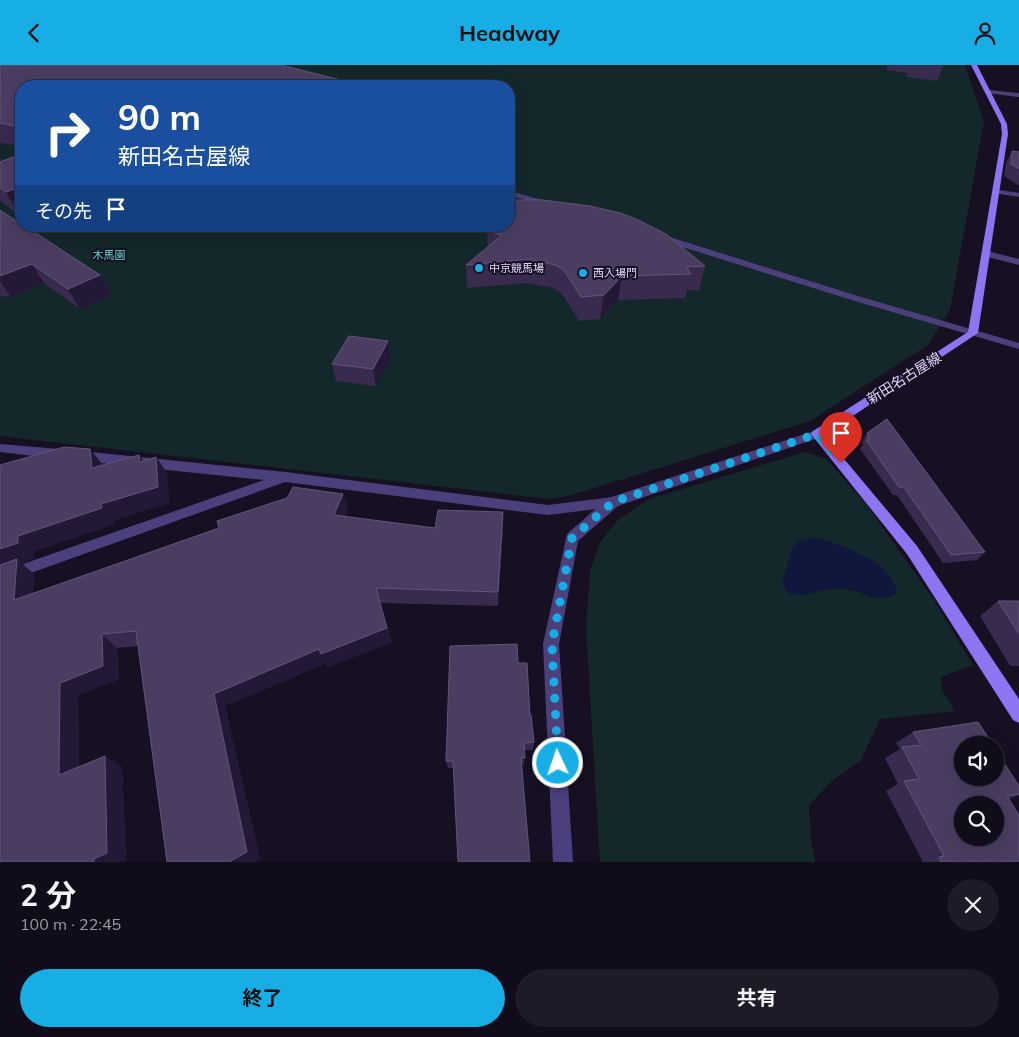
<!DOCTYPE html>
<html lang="ja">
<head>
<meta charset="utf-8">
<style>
  body { margin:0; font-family:Mulish,"Noto Sans JP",sans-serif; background:#1e1a27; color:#f1f3f6; height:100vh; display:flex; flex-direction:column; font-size:19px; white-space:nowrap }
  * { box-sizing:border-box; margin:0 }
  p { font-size:16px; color:#9c9ba2 }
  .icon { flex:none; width:28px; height:28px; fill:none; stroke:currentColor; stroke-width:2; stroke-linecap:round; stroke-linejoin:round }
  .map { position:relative; height:797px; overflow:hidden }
  .details { display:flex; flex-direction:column; background:#100c1a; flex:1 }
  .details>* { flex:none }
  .guide { position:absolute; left:15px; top:15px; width:500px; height:152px; border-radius:20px; box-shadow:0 5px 20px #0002,0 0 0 1px #302c39; background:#1a4fa0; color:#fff; overflow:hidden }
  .tools { position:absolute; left:954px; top:671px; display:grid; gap:10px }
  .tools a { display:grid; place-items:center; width:50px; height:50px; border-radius:50%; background:#100c1a; box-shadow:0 5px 20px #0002,0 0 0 1px #302c39; font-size:25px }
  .pin { position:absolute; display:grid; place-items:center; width:42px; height:42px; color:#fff; margin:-51px -21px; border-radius:50% 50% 50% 0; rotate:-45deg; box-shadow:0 0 5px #0007 }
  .pin .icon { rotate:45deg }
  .me { position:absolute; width:55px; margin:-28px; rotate:357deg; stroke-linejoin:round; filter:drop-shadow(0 0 4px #0008) }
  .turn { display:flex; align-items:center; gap:18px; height:105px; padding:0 20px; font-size:22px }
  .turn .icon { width:65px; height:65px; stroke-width:2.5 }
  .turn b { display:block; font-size:35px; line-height:42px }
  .then { display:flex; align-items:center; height:48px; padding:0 20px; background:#0003; gap:10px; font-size:19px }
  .round { display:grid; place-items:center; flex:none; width:52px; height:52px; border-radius:26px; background:#1e1a27 }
  .headline { display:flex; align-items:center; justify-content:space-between; height:85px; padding:0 20px }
  h1 { font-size:30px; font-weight:700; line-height:38px }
  .primary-button { display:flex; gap:10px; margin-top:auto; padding:10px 20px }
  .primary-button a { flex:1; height:58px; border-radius:30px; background:#16aee5; color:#111; font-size:20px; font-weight:700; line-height:58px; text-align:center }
  .primary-button a+a { background:#1e1a27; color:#f1f3f6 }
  header { display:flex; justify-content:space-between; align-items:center; height:65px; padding:0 20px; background:#16aee5; color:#111; font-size:22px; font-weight:700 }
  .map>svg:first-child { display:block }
  .green { fill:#14282b; fill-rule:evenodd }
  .water { fill:#0f183c }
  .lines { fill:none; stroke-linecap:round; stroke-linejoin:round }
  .minor { fill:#4c407c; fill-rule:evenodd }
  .tertiary { fill:#4c407c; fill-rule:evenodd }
  .secondary { fill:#8d75f2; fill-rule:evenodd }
  .wall { fill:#382b4e }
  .shaded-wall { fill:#231835 }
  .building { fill:#4a3d61; stroke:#615579; fill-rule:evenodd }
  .route { stroke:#16aee5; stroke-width:9; stroke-dasharray:0 16.2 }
  .poi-dot { fill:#16aee5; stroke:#161022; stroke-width:2 }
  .labels { text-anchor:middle; stroke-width:4; stroke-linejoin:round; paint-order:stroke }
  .far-park-label { font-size:11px; fill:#68d4cb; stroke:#161022 }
  .far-poi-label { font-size:11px; fill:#e0d5fb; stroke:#161022; text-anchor:start }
  .street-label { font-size:14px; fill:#e0d5fb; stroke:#161022 }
</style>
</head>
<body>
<header><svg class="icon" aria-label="back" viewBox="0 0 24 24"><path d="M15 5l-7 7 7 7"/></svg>Headway<svg class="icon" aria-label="person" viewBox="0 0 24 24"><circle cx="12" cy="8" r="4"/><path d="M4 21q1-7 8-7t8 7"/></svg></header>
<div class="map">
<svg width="1019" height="797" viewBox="0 0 1019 797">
  <rect width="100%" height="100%" fill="#161022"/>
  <g class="green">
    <polygon points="241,0 965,0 984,56 950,245 928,280 810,356 572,430 550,434 0,371 0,78 21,79 21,161 509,161 509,21 317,21"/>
    <path d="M805,387L826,394L864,436L934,535L973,600L941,612L942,625L955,646L880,654L861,695L832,716L809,740L811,775L815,797H600L586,564L590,505L601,476L618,455L649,434ZM875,497L873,533C843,519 831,522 800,531Z"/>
  </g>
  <path class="water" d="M814,472C832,476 859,487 875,497C884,503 890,512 896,521V529C874,540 864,524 844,523C825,521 808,533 790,529L782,518L792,483L799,476Z"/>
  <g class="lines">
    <g class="minor">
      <polygon points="989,25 1019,28 1019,32 987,28"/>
      <polygon points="993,124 1019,128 1019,132 993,128"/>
      <polygon points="0,379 59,384 63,386 65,389 63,392 59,394 0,387"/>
      <polygon points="81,386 285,407 548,440 613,432 618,433 620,437 618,441 613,442 548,450 285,417 0,519 0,507 264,415 81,396 77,394 75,391 77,388"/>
    </g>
    <g class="tertiary">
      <polygon points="509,126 553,138 554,140 550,142 509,130"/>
      <polygon points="657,170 663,170 861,232 1019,278 1019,284 855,236 657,174"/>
      <polygon points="987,186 1019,194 1019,200 984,191 983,189"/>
      <polygon points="817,365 821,366 823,369 821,372 618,441 578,476 559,579 573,797 553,797 543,579 567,469 608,433"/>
    </g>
    <polygon class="secondary" points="971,0 977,0 1007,59 1008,69 978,268 824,370 917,481 1019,634 1019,658 1013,655 907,489 811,369 813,366 968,267 1002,69 1001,59"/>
  </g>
  <g class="wall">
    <polygon points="0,0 21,21 21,81 0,78"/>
    <polygon points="887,0 944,0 937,16 907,12 907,8 887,5"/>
    <polygon points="1012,86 1019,87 1019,121 1004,111 1006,98"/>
    <polygon points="21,89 21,151 20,151 0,135 0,97"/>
    <polygon points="0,145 111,230 80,244 44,218 11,232 0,231"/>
    <polygon points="390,161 435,161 435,163 408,167"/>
    <polygon points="487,166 705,201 699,225 687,225 685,233 618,235 600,254 579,256 562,229 554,223 527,218 467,223 466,200 488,182"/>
    <polygon points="391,293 376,321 336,316 332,299"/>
    <polygon points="867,368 985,487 977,495 943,498 897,430 893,430 860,384 863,380 862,377"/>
    <polygon points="139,390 143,396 156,392 167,408 169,438 114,455 115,459 34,486 34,493 21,498 34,509 33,528 343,429 348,445 345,452 435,463 503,463 498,541 380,538 392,577 328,602 326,598 225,641 260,794 254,797 167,797 138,581 117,583 119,614 78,630 79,702 105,691 122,702 126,795 122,797 0,797 0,400 103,400"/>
    <polygon points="998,536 1019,536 1019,601 1010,601 980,551"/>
    <polygon points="518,598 530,650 534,677 533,685 524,685 524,700 448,703 446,696"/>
    <polygon points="913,667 1019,721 1019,730 1009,734 1019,797 923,797 886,726 898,719 885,693 900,684 896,678"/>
  </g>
  <g class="shaded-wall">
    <polygon points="21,122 21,151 20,151 6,127"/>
    <polygon points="407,161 435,161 435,163 408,167"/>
    <polygon points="32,199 44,218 11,232 0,216 0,211"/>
    <polygon points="100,210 111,230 80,244 68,224"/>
    <polygon points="622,211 618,235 600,254 604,230"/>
    <polygon points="388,276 391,293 376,321 373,304"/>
    <polygon points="90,384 103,400 92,403"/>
    <polygon points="139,390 150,406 140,397"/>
    <polygon points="156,392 167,408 169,438 114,455 115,459 34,486 34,493 21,498 34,509 32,549 14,535 0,505 0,484 18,471 101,439"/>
    <polygon points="343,429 348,445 339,466 334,450"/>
    <polygon points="503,447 503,463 498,541 498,527"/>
    <polygon points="376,523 392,577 328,602 326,598 225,641 260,794 254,797 229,797 214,629 319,584"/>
    <polygon points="102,569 117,583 119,614 78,630 79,720 59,710 60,618"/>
    <polygon points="105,691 122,702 126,795 122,797 94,797"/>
  </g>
  <g class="building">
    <polygon points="0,0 281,0 365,21 21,21 21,62 0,58"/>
    <polygon points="1012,86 1019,87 1019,104 1011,99"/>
    <polygon points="21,89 21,122 6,127 0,123 0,97"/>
    <polygon points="509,135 543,135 590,141 620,148 636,154 666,169 705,201 686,202 691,209 622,211 604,230 581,232 564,205 555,200 528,194 466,200 502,170 487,166 488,161 509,161"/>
    <polygon points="0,145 21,159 21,161 25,161 100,210 68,224 32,199 0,211"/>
    <polygon points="349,271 388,276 373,304 332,299"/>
    <polygon points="887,354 985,487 951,490 904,422 899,422 866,375 869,375 867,368"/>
    <polygon points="64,382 90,384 92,403 139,390 140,397 156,392 158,422 101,439 102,443 18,471 18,478 0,484 0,400"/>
    <polygon points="293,422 343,429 334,450 435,463 438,445 503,447 498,527 376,523 387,563 321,589 319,584 214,629 247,787 229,797 167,797 136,566 102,569 103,601 60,618 59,710 105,691 107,788 94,794 94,797 0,797 0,500 17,494 14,535 219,463 217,456 287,433"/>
    <polygon points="998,536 1019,536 1019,569"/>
    <polygon points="517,579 518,598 527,598 530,650 531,650 534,677 524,678 525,693 521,693 530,797 458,797 453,696 446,696 450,581"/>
    <path d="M978,657L993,680H962V712H995V684L1019,721V729L1007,731L1019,750V797H941L939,792L944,791L904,716L919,714L902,682L921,680L913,667ZM962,740H995V772H962Z"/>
  </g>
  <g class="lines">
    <polyline class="route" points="558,698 552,579 572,473 613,437 817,369 841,398"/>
  </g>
  <g class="poi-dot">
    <circle cx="479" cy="203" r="5"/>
    <circle cx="583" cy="208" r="5"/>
  </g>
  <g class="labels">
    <g class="far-park-label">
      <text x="109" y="194">木馬園</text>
    </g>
    <g class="far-poi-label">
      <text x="489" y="207">中京競馬場</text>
      <text x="593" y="212">西入場門</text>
    </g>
    <g class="street-label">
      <text transform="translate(904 313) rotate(-32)" y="5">新田名古屋線</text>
    </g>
  </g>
</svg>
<div class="tools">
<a><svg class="icon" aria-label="sound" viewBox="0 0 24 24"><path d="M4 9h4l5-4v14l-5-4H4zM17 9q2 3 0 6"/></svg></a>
<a><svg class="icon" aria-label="search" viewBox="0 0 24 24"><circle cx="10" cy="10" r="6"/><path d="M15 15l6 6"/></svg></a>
</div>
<div class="pin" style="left:841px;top:398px;background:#d93025"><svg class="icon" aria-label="arrive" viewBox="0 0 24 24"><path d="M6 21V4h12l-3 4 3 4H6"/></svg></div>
<svg class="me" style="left:558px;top:698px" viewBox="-20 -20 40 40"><circle r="17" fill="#16aee5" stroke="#fff" stroke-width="3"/><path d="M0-11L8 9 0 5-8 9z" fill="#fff"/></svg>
<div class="guide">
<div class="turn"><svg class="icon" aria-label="right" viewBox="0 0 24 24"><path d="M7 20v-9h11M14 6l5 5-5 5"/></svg><div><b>90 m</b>新田名古屋線</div></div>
<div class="then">その先<svg class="icon" aria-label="arrive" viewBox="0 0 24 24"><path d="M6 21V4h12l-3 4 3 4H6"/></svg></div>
</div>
</div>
<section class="details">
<div class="headline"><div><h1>2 分</h1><p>100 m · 22:45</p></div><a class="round"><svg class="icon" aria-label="close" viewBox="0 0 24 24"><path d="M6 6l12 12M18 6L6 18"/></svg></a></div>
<div class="primary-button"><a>終了</a><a>共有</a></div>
</section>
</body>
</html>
